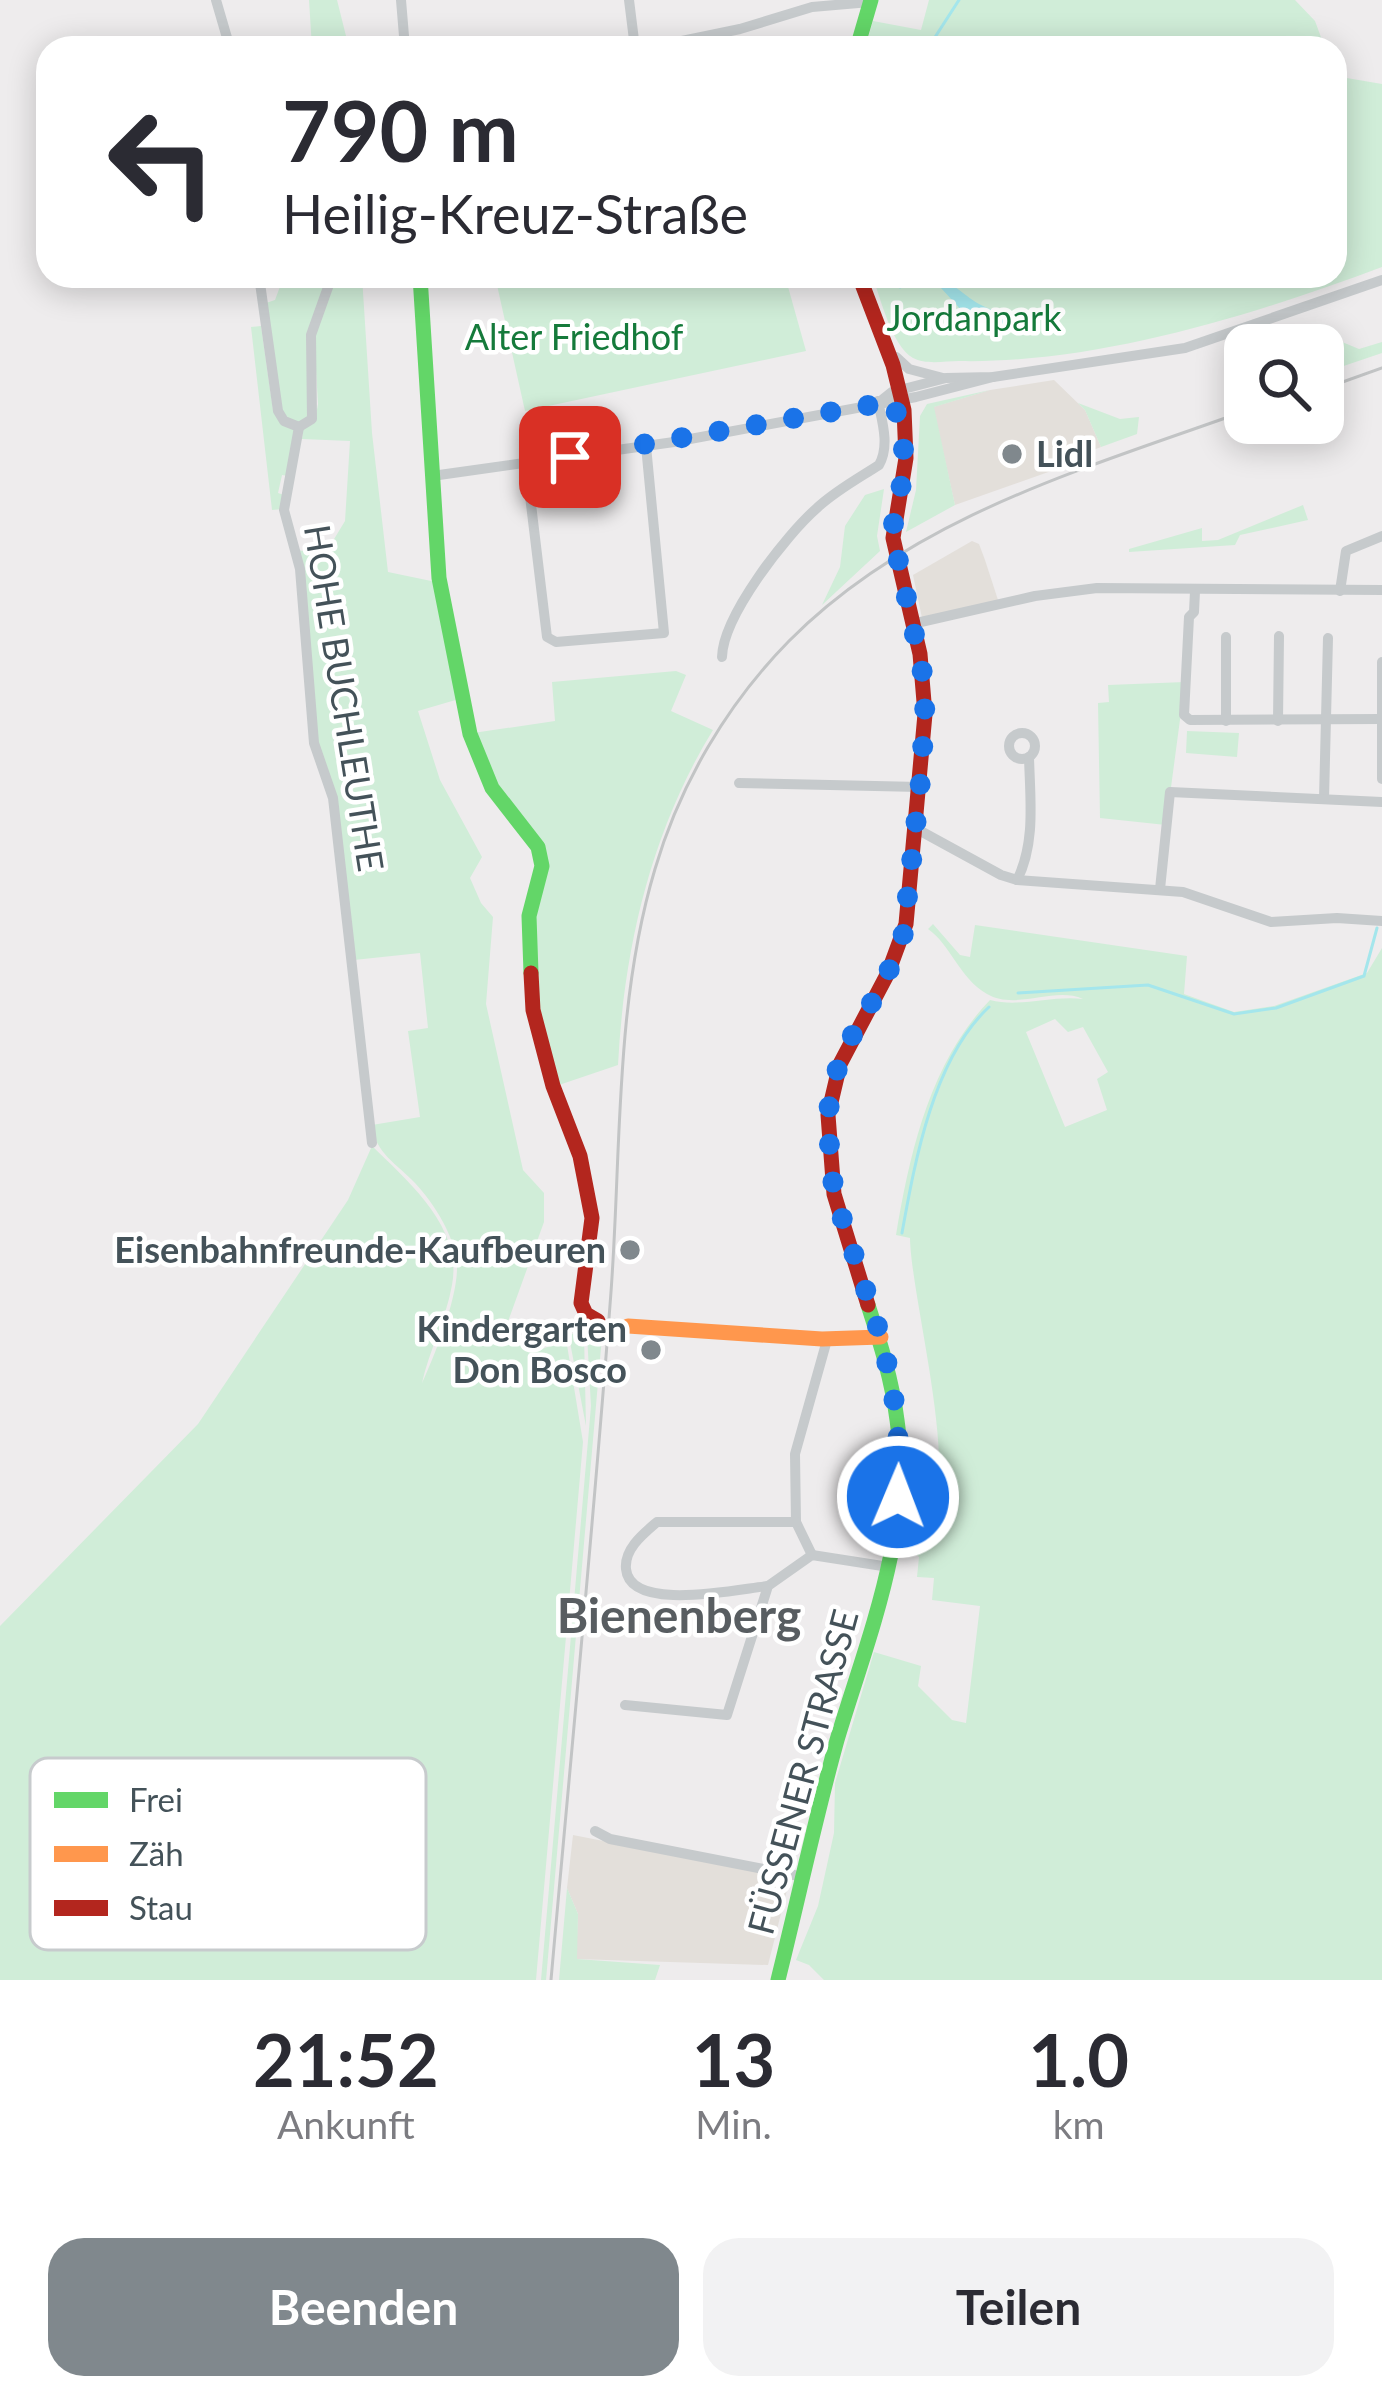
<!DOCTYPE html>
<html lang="de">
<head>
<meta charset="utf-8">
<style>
  body { margin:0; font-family:Lato,sans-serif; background:#f2f2f3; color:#2b2b33; height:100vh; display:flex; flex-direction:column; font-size:45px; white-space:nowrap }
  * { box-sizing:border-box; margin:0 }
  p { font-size:39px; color:#7c7c81 }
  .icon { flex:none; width:66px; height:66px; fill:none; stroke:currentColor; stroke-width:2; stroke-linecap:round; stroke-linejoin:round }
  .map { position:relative; height:1980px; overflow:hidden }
  .side { display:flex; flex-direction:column; background:#fff; flex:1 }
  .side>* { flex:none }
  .top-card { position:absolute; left:36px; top:36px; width:1311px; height:252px; border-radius:36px; box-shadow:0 6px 30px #0003; background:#fff; color:#2b2b33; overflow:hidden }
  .controls { position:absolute; left:1224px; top:324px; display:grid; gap:24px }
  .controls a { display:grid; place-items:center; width:120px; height:120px; border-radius:24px; background:#fff; box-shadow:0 6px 30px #0003; font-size:60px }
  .pin { position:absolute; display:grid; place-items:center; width:102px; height:102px; color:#fff; margin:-51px; border-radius:24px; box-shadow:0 6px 18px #0006 }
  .me { position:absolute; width:132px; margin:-66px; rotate:1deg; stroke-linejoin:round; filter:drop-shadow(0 0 9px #0008) }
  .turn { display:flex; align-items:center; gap:42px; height:252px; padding:0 48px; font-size:54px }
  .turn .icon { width:156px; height:156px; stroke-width:2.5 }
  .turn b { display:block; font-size:84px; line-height:102px }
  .eta { display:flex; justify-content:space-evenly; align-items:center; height:204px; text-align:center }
  .eta b { font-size:72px; font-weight:700; line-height:84px }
  .cta { display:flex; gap:24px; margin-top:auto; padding:24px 48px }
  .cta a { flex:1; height:138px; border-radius:36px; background:#80888d; color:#fff; font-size:48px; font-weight:700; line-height:138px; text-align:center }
  .cta a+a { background:#f2f2f3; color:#2b2b33 }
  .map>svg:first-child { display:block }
  .commercial { fill:#e3dfda }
  .green { fill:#d0edd8; fill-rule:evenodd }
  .water { fill:#a4e6ec }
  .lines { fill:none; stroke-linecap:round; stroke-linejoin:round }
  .stream { stroke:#a4e6ec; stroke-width:3 }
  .street { stroke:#c6cacc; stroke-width:10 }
  .fast { stroke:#63d668; stroke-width:15 }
  .slow { stroke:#ff974d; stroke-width:15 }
  .jam { stroke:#b3261e; stroke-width:15 }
  .rail { stroke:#c2c4c5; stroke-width:3 }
  .route { stroke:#1a73e8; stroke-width:21; stroke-dasharray:0 37.8 }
  .poi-dot { fill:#80888d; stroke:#fff; stroke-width:4.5 }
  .labels { text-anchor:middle; stroke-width:9; stroke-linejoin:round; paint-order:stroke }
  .park-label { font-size:36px; fill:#157a3b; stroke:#fff }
  .poi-label { font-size:36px; font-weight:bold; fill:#445259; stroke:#fff; text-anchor:end }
  .street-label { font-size:36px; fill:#445259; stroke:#fff }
  .district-label { font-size:48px; font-weight:bold; fill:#585d61; stroke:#fff }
  .key { fill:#fff; stroke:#c7cbcd; stroke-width:3 }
  .key-label { font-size:33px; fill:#445259 }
</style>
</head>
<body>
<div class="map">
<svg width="1382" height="1980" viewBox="0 0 1382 1980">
  <rect width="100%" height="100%" fill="#eeeced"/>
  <g class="commercial">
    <polygon points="1054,380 1085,410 1101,447 1070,459 1071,464 955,505 933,407 990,390"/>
    <polygon points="972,541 979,544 985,560 998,600 922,618 913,575"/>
    <polygon points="573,1835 790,1878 768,1965 576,1959 578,1914 567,1888"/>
  </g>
  <g class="green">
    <polygon points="309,0 337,0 349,48 312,48"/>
    <polygon points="929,0 1295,0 1315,21 1325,48 865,48 873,21 921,30"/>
    <path d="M1335,76L1382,84V267C1254,315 1096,364 959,361C945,361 926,365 913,358C891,345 881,298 872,276H1335Z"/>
    <polygon points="284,276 330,276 314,314 308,417 299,423 292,422 281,410 266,303 275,300"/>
    <path d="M335,276H362L372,433L388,572L436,582L459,699L418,711L440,780L482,857L470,878L481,903L493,917L486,1004L523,1170L544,1193V1222L502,1338L540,1350L566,1339L583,1442L536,1980H0V1626L198,1424L348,1200L372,1146C409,1182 463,1228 452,1285C446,1319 429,1351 422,1383C435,1355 458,1297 457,1266C456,1238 434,1203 415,1183C397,1164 375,1153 372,1125L420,1117L408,1031L428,1028L420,953L354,960L334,797L316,743L296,550L325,554L345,521L350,441L302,439L303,430L315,421L318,404L314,336Z"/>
    <polygon points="495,276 785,276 806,351 525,411"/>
    <polygon points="261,326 273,410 296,430 288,476 282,475 278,493 284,495 283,509 272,510 251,327"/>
    <polygon points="1335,339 1359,349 1382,342 1382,353 1323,373 1323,348"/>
    <polygon points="990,390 934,407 955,505 906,532 916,490 920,416 927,404"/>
    <polygon points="1078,403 1120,419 1139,417 1137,434 1101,447 1085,410"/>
    <polygon points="884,489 877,536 880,551 822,605 840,567 845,526 865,495"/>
    <polygon points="1303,505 1308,520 1240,535 1235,545 1129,552 1129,549 1202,528 1202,541 1218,540"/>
    <path d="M676,671L686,675L671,711L713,730C651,831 624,948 618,1065L556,1086C533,1003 523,951 544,866L494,788L473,733L555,721L552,682Z"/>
    <polygon points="1185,682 1166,825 1100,818 1098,703 1109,702 1108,685"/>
    <polygon points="1187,731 1239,733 1237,757 1186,753"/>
    <path d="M933,924L960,955L970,957L975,925L1187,956L1184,994L1234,1012L1274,1006L1367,973L1382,948V1980H824L809,1965L796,1960L818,1906L834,1833L835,1783L874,1652L921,1666L918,1686L952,1720L966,1723L980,1606L932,1600L934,1578L917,1577L919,1557L910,1549L902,1548L913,1523L911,1503L929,1517C960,1475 911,1297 910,1238L896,1235C910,1152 930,1062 990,1000C1020,1008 1052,995 1083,999C1054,986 1016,1011 987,994C959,978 951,945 928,929ZM1055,1019L1068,1032L1083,1027L1108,1072L1097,1079L1107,1110L1065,1127L1026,1032Z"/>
    <polygon points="589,1320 584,1334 586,1426 569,1337"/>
    <polygon points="592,1321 603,1325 546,1980 541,1980 591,1406 587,1335"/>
    <polygon points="567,1888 578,1914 577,1959 660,1965 655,1980 559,1980"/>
  </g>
  <path class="water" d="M930,276C948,277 963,295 979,304C1001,315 1021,318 1040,333L974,324Z"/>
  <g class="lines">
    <g class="stream">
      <polyline points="928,48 959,0"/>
      <polyline points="900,287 901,276"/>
      <polyline points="1018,993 1148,985 1234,1014 1276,1008 1364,976 1377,928"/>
      <path d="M902,1233C915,1161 933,1059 989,1007"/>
    </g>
    <g class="street">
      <polyline points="216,0 230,48"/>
      <polyline points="401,0 405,48"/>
      <polyline points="629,0 635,48"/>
      <polyline points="648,48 740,29 812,7 870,2"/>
      <polyline points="259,276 278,411 284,421 299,427"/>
      <polyline points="896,357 909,369 943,378"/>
      <polyline points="882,400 892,392 946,378 993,377 1185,348 1382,280"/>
      <polyline points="299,427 284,510 300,569 314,743 333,798 372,1143"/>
      <polyline points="299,427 312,419 311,335 332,276"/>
      <polyline points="526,463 547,637 556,642 664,633 646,446"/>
      <polyline points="432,476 674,442 916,397 993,377"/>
      <polyline points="1195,591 1194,612 1189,617 1184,715 1190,720 1382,719"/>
      <polyline points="1340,591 1346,551 1382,536"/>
      <polyline points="912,624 1035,596 1097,588 1382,590"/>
      <polyline points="1226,637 1226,721"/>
      <path d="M722,657C723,616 786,535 817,508C835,491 859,478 879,465C890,446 882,421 878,401"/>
      <polyline points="1382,662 1382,779"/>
      <polyline points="1278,721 1279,636"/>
      <circle cx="1022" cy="746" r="13"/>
      <polyline points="739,783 920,787"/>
      <polyline points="1324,799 1328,638"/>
      <polyline points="915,828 1001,875 1017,880 1183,892 1271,922 1337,918 1382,921"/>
      <path d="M1017,880C1036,843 1030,798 1029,757"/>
      <polyline points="1160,889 1170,792 1382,802"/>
      <polyline points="812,1555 796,1522 795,1454 827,1340"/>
      <path d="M768,1586C738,1589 630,1613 626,1569C624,1549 643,1534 657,1522H796"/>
      <polyline points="625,1705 727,1715 768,1586 812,1555 889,1567"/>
      <polyline points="595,1831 610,1839 804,1877"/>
    </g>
    <g class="fast">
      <polyline points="857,48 871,0"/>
      <polyline points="420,276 439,578 470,734 492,788 538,847 542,866 529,916 531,973"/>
      <path d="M778,1980C798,1900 815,1819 837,1740C868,1637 913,1530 897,1420C892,1380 880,1342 868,1305"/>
    </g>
    <polyline class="slow" points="628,1326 822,1339 881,1337"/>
    <g class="jam">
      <polyline points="859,276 893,365 904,410 906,458 893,538 920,654 925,714 906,924 888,973 840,1064 828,1115 834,1194 868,1305"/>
      <polyline points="531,973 533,1010 553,1086 580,1156 592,1218 581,1303 586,1314 598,1321"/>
    </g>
    <g class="rail">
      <polyline points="1323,389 1382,368"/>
      <path d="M551,1980C571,1755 593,1530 610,1305C622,1160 613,1009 655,869C680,784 727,704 789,641C913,516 1084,469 1245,411"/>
    </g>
  </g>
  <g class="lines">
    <polyline class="route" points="570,457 894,401 906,462 892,531 922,669 925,713 920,787 903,936 885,980 845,1048 835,1076 827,1118 834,1193 881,1337 891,1381 898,1425 898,1497"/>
  </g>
  <g class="poi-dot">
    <circle cx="1012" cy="454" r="12"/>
    <circle cx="630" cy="1250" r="12"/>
    <circle cx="651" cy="1350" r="12"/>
  </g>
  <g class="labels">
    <g class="park-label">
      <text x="974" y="331">Jordanpark</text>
      <text x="574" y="350">Alter Friedhof</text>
    </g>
    <g class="poi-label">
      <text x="1036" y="467" text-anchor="start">Lidl</text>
      <text x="606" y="1263">Eisenbahnfreunde-Kaufbeuren</text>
      <text x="627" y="1342">Kindergarten<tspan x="627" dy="41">Don Bosco</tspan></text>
    </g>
    <g class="street-label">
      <text transform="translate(344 698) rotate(81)" y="13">HOHE BUCHLEUTHE</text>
      <text transform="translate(803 1772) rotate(-75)" y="13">FÜSSENER STRASSE</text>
    </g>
    <g class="district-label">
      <text x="679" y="1633">Bienenberg</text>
    </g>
  </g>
  <rect x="30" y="1758" width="396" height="192" rx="18" class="key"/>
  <rect x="54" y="1792" width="54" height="16" fill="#63d668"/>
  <rect x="54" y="1846" width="54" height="16" fill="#ff974d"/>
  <rect x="54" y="1900" width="54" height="16" fill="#b3261e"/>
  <g class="key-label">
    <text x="129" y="1812">Frei</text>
    <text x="129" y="1866">Zäh</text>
    <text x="129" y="1920">Stau</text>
  </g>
</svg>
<div class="controls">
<a><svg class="icon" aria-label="search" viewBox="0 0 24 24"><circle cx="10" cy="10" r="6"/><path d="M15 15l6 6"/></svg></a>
</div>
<div class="pin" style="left:570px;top:457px;background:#d93025"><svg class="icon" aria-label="arrive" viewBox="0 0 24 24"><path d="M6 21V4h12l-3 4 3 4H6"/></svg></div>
<svg class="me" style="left:898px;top:1497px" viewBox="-20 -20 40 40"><circle r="17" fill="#1a73e8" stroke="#fff" stroke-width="3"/><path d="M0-11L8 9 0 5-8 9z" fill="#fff"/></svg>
<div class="top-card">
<div class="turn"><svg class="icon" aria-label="left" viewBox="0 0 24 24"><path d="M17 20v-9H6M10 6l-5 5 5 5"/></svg><div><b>790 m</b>Heilig-Kreuz-Straße</div></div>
</div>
</div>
<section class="side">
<div class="eta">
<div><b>21:52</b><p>Ankunft</p></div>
<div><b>13</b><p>Min.</p></div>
<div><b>1.0</b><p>km</p></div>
</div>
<div class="cta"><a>Beenden</a><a>Teilen</a></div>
</section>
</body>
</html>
